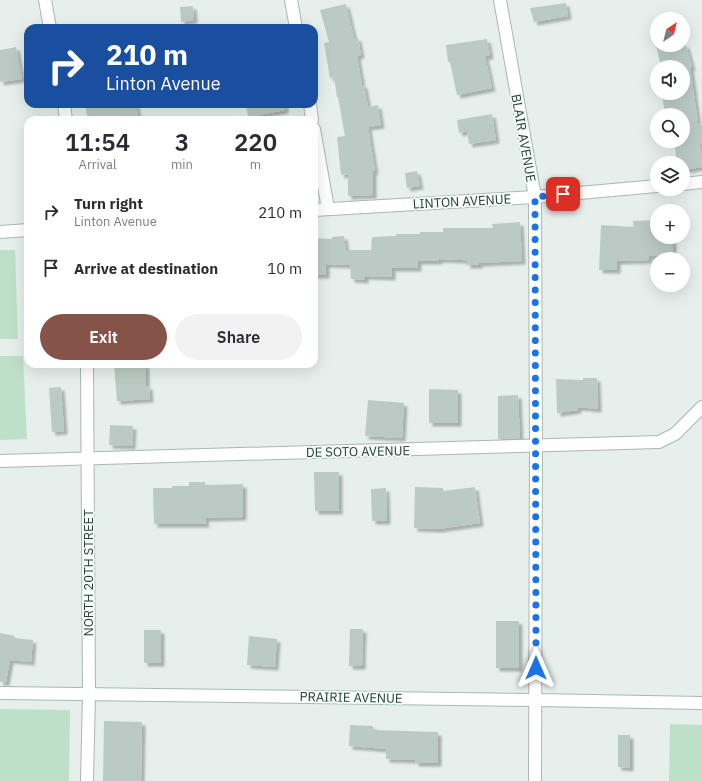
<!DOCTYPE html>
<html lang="en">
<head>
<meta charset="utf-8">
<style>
  body { margin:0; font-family:"IBM Plex Sans",sans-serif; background:#f2f2f3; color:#2b2b33; height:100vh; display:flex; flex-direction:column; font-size:15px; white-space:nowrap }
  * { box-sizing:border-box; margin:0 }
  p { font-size:13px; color:#7c7c81 }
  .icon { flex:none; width:22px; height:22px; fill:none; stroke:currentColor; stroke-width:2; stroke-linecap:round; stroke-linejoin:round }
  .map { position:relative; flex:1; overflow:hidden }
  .details { position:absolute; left:24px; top:116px; width:294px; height:252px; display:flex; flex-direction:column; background:#fff; border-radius:12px; box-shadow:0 4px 16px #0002 }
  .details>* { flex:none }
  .guide { position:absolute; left:24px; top:24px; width:294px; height:84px; border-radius:12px; box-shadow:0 4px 16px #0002; background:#1a4fa0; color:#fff; overflow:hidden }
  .needle { width:26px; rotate:35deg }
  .buttons { position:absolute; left:650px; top:12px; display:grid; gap:8px }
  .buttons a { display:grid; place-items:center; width:40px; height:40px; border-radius:50%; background:#fff; box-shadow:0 4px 16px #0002; font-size:20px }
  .pin { position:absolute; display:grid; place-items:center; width:34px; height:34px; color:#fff; margin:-17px; border-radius:8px; box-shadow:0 2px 6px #0006 }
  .me { position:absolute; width:44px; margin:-22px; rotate:0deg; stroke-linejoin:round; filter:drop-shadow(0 0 3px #0008) }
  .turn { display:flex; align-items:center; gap:14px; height:84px; padding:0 16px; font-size:18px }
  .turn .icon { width:52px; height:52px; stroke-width:2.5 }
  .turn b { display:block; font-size:28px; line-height:34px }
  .eta { display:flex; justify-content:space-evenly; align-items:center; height:68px; text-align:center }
  .eta b { font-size:24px; font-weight:600; line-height:28px }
  .button { display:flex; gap:8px; margin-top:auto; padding:8px 16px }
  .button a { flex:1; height:46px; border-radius:24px; background:#855347; color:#fff; font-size:16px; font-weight:600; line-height:46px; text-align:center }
  .button a+a { background:#f2f2f3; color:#2b2b33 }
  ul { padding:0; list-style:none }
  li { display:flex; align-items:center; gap:12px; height:56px; padding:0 16px }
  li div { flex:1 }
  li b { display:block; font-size:15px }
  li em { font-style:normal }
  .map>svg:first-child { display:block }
  .green { fill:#bfe0c8 }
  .building { fill:#bbcac4; filter:url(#shadow) }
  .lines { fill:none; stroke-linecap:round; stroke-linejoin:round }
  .street-casing { stroke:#a8b8b2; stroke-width:14 }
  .secondary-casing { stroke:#a4bbb3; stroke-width:14 }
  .street { stroke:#fff; stroke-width:12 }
  .secondary { stroke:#fff; stroke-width:12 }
  .route { stroke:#1a73e8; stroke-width:7; stroke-dasharray:0 12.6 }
  .labels { text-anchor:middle; stroke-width:3.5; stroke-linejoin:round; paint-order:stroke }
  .street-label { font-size:13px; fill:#24423a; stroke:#f7fbf9 }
</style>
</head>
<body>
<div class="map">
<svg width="702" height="781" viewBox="0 0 702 781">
  <defs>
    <filter id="shadow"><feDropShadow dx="3.5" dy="3.5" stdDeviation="1" flood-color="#0004"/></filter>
  </defs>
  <rect width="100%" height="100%" fill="#e6efeb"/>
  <g class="green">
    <polygon points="0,250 15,250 18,339 0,339"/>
    <polygon points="0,356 23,356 27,439 0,440"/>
    <polygon points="0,709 70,710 69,781 0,781"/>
    <polygon points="670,724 702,725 702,781 669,781"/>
  </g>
  <g class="building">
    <polygon points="566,3 568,16 534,22 530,8"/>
    <polygon points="346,4 354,38 358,38 361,55 357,56 362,85 364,85 368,107 378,105 381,125 368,127 375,171 373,171 373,195 348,196 348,174 341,175 337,137 345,136 338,97 337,97 334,77 330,78 324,43 329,42 320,10"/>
    <polygon points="193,6 194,20 181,22 180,7"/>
    <polygon points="487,39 490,56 485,56 492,88 457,95 450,62 448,62 446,45"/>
    <polygon points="656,45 686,45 692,67 690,67 698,123 700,123 702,133 702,144 700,144 702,156 702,167 683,170 683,163 677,163 674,141 683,141 683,115 665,115 662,93 683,93 683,67 661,67"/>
    <polygon points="16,47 22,79 0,82 0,50"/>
    <polygon points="111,104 136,104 138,116 131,116 132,120 88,120 85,106"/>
    <polygon points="246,104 285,104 285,110 248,117"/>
    <polygon points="492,114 496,140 469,144 467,131 459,133 457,120"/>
    <polygon points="417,171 420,186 407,188 405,173"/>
    <polygon points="657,220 657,237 673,237 673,256 648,256 649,260 617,261 617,270 599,270 601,225 633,227 633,221"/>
    <polygon points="520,222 522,261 479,263 479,265 467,265 467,261 463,261 463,260 439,259 439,261 418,261 418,268 392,268 392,277 365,276 365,280 351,279 350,265 326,264 326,275 314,275 314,238 332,239 332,237 344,236 346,250 371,250 372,237 396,236 396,234 420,234 420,232 443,232 443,228 493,228 492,224"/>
    <polygon points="114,364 146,364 146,386 149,386 150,399 117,401"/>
    <polygon points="583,378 597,378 598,409 578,407 578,410 557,413 556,379 583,380"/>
    <polygon points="61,387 64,431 52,432 49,388"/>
    <polygon points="429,389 458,390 458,423 429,423"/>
    <polygon points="518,395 520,438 498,439 498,396"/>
    <polygon points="368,400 404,403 402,438 365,436"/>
    <polygon points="110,425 133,426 132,446 109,445"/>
    <polygon points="314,472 339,472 339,511 315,511"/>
    <polygon points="189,482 205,482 205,485 243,484 243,517 205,518 206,524 154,524 153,488 172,488 172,486 189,486"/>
    <polygon points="415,487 443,488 443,491 475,487 480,523 438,529 414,528"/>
    <polygon points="386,488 387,521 372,521 371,489"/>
    <rect x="496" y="621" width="23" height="47"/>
    <polygon points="350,629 363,629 362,666 349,666"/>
    <rect x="144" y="630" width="17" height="33"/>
    <polygon points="0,633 15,636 14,638 33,640 31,662 10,660 6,682 0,682"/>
    <polygon points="249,636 277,639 275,667 247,665"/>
    <polygon points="104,721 142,722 141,781 103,781"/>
    <polygon points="350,725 373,726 373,730 438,732 438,763 415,763 415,760 386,759 386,749 349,746"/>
    <polygon points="618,735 630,735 630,768 618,767"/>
  </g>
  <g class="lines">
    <defs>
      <g id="street">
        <polyline points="45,0 50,28"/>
        <polyline points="291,0 296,28"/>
        <polyline points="500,0 535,197 536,446 535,781"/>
        <polyline points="64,104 66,120"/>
        <polyline points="310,104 312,120"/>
        <polyline points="314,129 328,209"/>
        <polyline points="683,184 702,182"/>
        <polyline points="314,210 535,197 657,186"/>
        <polyline points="0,232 28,230"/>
        <polyline points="87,364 89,694 87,781"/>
        <polyline points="0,461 659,442 675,434 702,407"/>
      </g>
      <polyline id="secondary" points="0,693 536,700 702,703"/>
    </defs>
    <use href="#street" class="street-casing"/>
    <use href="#secondary" class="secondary-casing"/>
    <use href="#street" class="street"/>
    <use href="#secondary" class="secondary"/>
  </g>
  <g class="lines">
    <polyline class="route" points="536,668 535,197 563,194"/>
  </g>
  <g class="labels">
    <g class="street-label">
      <text transform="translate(524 138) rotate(80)" y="5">BLAIR AVENUE</text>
      <text transform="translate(462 201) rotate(-3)" y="5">LINTON AVENUE</text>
      <text transform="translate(358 451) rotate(-1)" y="5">DE SOTO AVENUE</text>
      <text transform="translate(88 573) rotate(-90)" y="5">NORTH 20TH STREET</text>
      <text transform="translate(351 697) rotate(1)" y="5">PRAIRIE AVENUE</text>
    </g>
  </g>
</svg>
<div class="buttons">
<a><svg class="needle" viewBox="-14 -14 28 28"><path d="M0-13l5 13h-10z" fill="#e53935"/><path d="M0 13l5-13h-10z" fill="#7c7c81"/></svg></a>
<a><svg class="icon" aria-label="sound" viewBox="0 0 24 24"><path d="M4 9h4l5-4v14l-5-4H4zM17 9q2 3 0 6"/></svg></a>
<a><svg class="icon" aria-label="search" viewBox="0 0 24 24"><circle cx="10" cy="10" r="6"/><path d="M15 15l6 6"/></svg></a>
<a><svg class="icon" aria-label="layers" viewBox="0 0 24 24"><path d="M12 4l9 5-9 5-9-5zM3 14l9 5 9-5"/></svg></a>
<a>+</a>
<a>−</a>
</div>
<div class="pin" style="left:563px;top:194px;background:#d93025"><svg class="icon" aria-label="arrive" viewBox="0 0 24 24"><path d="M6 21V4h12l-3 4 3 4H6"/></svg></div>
<svg class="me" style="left:536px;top:668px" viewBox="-20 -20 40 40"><path d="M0-17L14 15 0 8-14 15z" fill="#1a73e8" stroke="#fff" stroke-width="4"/></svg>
<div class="guide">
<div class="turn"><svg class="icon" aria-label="right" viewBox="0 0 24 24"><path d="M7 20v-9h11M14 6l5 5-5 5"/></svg><div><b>210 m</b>Linton Avenue</div></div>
</div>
<section class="details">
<div class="eta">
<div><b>11:54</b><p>Arrival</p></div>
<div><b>3</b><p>min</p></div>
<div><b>220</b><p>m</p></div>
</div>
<ul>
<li><svg class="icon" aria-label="right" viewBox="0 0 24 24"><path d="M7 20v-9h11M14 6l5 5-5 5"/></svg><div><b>Turn right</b><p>Linton Avenue</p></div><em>210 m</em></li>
<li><svg class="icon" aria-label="arrive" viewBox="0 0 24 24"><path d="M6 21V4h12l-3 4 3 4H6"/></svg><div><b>Arrive at destination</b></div><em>10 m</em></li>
</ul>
<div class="button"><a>Exit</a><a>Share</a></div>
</section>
</div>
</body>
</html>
